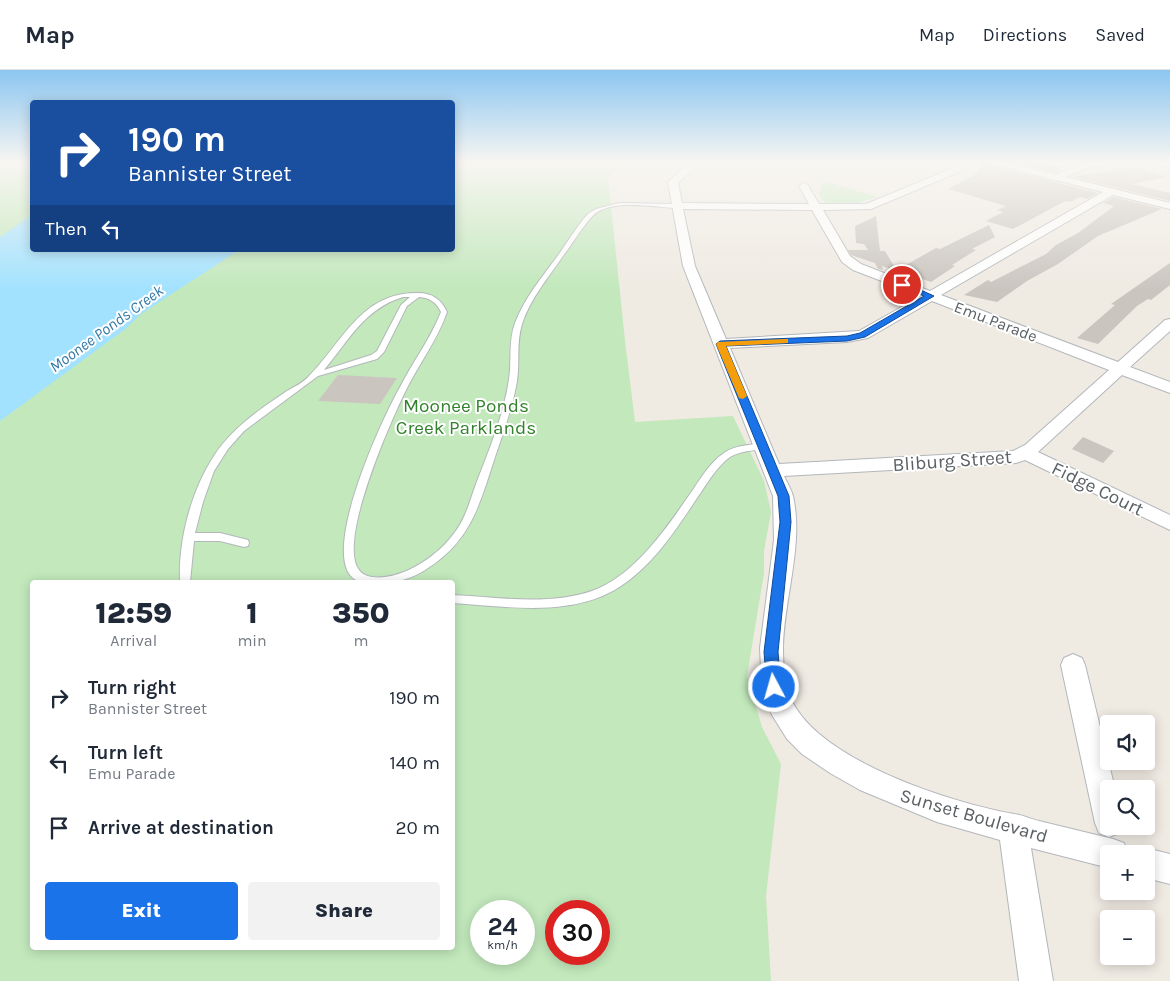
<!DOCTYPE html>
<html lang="en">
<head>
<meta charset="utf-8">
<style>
  body { margin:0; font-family:Karla,sans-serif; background:#f2f2f3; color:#1f2937; height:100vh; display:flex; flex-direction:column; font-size:19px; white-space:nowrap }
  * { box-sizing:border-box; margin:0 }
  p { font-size:16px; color:#747a83 }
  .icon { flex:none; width:28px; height:28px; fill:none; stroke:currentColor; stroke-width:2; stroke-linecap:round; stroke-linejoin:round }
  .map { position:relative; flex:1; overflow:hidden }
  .drawer { position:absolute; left:30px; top:510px; width:425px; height:370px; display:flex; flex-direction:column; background:#fff; border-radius:5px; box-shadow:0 2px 12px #0003 }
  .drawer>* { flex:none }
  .guide { position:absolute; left:30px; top:30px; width:425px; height:152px; border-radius:5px; box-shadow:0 2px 12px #0003; background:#1a4fa0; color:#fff; overflow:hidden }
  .fabs { position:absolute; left:1100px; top:645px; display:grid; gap:10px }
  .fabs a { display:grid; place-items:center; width:55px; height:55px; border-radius:5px; background:#fff; box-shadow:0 2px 12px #0003; font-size:25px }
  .speed { position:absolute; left:470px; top:830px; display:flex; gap:10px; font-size:25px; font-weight:700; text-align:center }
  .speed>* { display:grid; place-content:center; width:65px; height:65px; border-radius:50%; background:#fff; box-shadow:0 2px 12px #0003; line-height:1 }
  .speed small { font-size:12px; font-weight:400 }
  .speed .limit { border:8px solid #d22; background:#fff; color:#111 }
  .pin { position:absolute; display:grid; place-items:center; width:42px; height:42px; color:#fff; margin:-21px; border:2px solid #fff; border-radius:50%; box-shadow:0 1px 5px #0007 }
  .me { position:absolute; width:55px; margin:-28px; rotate:354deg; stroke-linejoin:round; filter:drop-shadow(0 0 4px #0008) }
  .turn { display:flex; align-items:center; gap:18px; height:105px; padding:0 15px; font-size:22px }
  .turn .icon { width:65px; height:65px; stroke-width:2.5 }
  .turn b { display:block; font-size:35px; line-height:42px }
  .then { display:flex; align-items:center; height:48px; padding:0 15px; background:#0003; gap:10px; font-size:19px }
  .eta { display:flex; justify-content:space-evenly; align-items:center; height:85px; text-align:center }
  .eta b { font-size:30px; font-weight:800; line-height:35px }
  .primary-button { display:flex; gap:10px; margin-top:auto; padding:10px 15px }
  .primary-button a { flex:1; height:58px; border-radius:5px; background:#1a73e8; color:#fff; font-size:20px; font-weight:800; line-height:58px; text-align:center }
  .primary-button a+a { background:#f2f2f3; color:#1f2937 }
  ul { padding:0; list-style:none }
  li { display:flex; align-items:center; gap:15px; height:65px; padding:0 15px }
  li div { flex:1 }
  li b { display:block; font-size:19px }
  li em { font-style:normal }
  header { display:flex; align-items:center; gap:30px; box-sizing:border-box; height:70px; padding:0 25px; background:#fff; border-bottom:1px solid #e0e1e3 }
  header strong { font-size:24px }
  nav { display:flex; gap:28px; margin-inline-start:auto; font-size:18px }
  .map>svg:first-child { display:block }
  .green { fill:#c2e8bc; fill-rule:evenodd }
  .water { fill:#a2e2ff }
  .building { fill:#cac5bf }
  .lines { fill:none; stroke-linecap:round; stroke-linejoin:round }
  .lane-casing { stroke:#b3b7bb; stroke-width:2 }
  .street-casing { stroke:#b3b7bb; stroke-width:2 }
  .lane { fill:#fff; fill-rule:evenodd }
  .street { fill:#fff; fill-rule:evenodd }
  .route { fill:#1a73e8; stroke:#114b97 }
  .slow { fill:#f59e0b }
  .labels { text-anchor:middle; stroke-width:4; stroke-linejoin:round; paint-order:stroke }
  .far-street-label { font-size:16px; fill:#5a6064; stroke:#fff }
  .far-water-label { font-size:16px; font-style:italic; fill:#337aa7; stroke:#fff }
  .park-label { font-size:19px; fill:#33822d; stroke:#fff }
  .street-label { font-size:19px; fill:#5a6064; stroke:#fff }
</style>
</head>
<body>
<header>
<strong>Map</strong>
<nav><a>Map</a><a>Directions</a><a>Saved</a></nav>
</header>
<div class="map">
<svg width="1170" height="911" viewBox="0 0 1170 911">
  <rect width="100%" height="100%" fill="#efeae2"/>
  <g class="green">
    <path d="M0,92H32V180H452L453,92H628L608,107L625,271L635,352L733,346L764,411L771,442L764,481V503L747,606L762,657L781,694L766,826L771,911H0ZM32,512H452V878H32ZM481,841H524V884H481ZM556,841H599V884H556Z"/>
    <polygon points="828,112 877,127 854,134 825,133 818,123 822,118 821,115"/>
  </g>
  <polygon class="water" points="32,145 32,180 239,180 141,244 124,260 0,351 0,167"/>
  <g class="building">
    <polygon points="980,92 988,92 992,96 1098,123 1087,129 1080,127 1070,132 1065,131 1013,159 986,151 1003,142 997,140 1006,136 948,119 978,103"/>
    <polygon points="1013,92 1040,92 1062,96 1056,103"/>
    <polygon points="1137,97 1167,107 1132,114 1170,123 1170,131 1073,107"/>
    <polygon points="1113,127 1162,139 1098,166 1058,194 1027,211 997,232 964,225 988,210 991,212 1046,184 1056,175 1078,163 1114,136 1103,133"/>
    <polygon points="876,146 880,181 885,181 897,201 882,196 883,200 878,199 875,193 851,185 848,180 868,180 864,174 856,173 855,156"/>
    <polygon points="989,155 995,167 972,179 976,180 952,195 955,196 931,212 897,200 936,178 940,179"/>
    <polygon points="1170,193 1170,215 1151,230 1148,229 1137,236 1098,274 1077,268 1115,235 1111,234"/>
    <polygon points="338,305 397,308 380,334 318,331"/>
    <polygon points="1083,367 1114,381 1103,393 1072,379"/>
  </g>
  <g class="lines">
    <defs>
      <g id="lane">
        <path d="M619,133L677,134L680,136L677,138C655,137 619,130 599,141C593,144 589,150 585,155C577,165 571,176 563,186C548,208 530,229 522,254C516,273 520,292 517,311C513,336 504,360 496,384C481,429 473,468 431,496C417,506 403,512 386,512C375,512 361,515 353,508C321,481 382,349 399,319C412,293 430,270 441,242C436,232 430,228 419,227L407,236L384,282L377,289L318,306L244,361L228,379L214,401L203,432L195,463H220L248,470L249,473L248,476L244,477L220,471H194L190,512H180C178,471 191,421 214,386C232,358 259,340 287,321C294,317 303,313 309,306C343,272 361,222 418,223C432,223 441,229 447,242C437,271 418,295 405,322C390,353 337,472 359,500C366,510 384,508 395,505C417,499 442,481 455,462C466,448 470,430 476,414C489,380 504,345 509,309C512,291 508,272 515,253C525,227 543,206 559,184C569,170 577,156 588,144L596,139ZM403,227H410L401,235L377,281L371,285L324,300C349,270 364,239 403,227Z"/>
        <path d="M764,373L768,376L767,378C755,381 741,380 730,387C716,397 707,414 697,428C672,466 643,510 600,527C554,545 500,536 452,533V525C497,527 548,536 592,521C634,506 666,459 690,424C700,410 709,393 724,383C735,375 751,375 764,373Z"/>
      </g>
      <g id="street">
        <path d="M690,92H700L678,113L682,133L809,134L799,116L804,113L807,114L819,134H866L953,98L956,92H966L959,102L871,139L823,140L850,186L861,194L930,221L1103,122L992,94L990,92H1006L1056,105L1084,92H1117L1112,95L1086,98L1066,107L1170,133V139L1113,125L941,225L1118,292L1165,250L1170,249V261L1130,297L1170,312V323L1122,305L1038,382L1170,445V460L1025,390L1016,393L784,406C787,412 791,419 793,426C804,473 784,529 783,577C783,594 784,614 791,629C819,691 952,733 1014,744C1022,745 1031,749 1039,751C1064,757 1088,763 1113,769L1124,773L1128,784H1109V798L1031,778L1053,911H1019L1000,770L937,752L860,720L830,703L802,684L787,669L772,645L762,619L760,578L774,470L773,426L683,196L668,112ZM683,139L812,140L842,192L853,200L921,226L859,261L726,269L695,196ZM932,231L1109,300L1025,375L1013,381L779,394L730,278L847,272L868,268Z"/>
        <polygon points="1151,92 1170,92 1170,98 1153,94"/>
        <polygon points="1073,584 1082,588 1085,595 1115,719 1109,719 1109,756 1122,756 1119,763 1109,767 1099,763 1095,753 1061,595 1064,588"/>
        <polygon points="1146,778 1170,784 1170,814 1146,808 1146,784 1135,784"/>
      </g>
    </defs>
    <use href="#lane" class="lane-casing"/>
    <use href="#street" class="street-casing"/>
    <use href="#lane" class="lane"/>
    <use href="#street" class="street"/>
  </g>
  <linearGradient id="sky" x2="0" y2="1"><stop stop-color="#8cc6f1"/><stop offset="0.42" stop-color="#f8f6f2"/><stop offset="1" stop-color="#f8f6f2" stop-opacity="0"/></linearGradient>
  <rect width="1170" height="220" fill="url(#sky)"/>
  <polygon class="route" points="900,213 905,213 934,226 865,267 847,271 726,276 789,426 791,452 778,582 781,617 779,621 774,623 769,621 767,617 764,582 780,452 778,426 716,274 720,271 847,266 860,263 924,226 900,216"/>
  <polygon class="slow" points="785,269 788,269 788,273 726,276 747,326 743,329 739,328 716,274 718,272"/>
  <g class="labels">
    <g class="far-street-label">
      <text transform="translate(996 251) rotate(21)" y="6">Emu Parade</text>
    </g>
    <g class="far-water-label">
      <text transform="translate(106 258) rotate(-36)" y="6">Moonee Ponds Creek</text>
    </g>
    <g class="park-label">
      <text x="466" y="342">Moonee Ponds<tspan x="466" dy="22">Creek Parklands</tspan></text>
    </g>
    <g class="street-label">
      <text transform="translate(952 390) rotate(-4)" y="7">Bliburg Street</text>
      <text transform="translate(1098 418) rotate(26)" y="7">Fidge Court</text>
      <text transform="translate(974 745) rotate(16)" y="7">Sunset Boulevard</text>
    </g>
  </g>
</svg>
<div class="fabs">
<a><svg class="icon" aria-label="sound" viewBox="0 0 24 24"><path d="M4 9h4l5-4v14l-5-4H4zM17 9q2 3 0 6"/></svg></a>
<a><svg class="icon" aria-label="search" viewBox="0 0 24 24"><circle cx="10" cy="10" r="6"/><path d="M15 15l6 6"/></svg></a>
<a>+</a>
<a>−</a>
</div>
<div class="speed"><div>24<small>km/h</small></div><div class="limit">30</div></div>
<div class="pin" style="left:902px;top:215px;background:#d93025"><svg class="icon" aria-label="arrive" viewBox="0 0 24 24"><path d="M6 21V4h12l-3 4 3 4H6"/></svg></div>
<svg class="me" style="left:774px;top:617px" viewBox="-20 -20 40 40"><circle r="17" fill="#1a73e8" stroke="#fff" stroke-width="3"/><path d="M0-11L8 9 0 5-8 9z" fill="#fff"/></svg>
<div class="guide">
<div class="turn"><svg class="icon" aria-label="right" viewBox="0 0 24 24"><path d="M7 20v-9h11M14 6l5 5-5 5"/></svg><div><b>190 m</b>Bannister Street</div></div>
<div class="then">Then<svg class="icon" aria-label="left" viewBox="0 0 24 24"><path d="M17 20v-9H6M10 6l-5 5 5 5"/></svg></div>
</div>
<section class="drawer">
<div class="eta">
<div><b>12:59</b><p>Arrival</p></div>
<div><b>1</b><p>min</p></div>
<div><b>350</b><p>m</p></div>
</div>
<ul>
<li><svg class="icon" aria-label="right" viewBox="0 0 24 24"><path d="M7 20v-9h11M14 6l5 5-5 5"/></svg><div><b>Turn right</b><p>Bannister Street</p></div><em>190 m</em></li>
<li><svg class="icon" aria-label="left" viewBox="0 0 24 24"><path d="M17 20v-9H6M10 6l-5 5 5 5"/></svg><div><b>Turn left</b><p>Emu Parade</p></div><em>140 m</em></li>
<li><svg class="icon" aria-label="arrive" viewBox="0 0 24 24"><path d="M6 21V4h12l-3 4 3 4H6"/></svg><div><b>Arrive at destination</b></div><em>20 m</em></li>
</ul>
<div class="primary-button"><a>Exit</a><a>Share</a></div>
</section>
</div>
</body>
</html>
